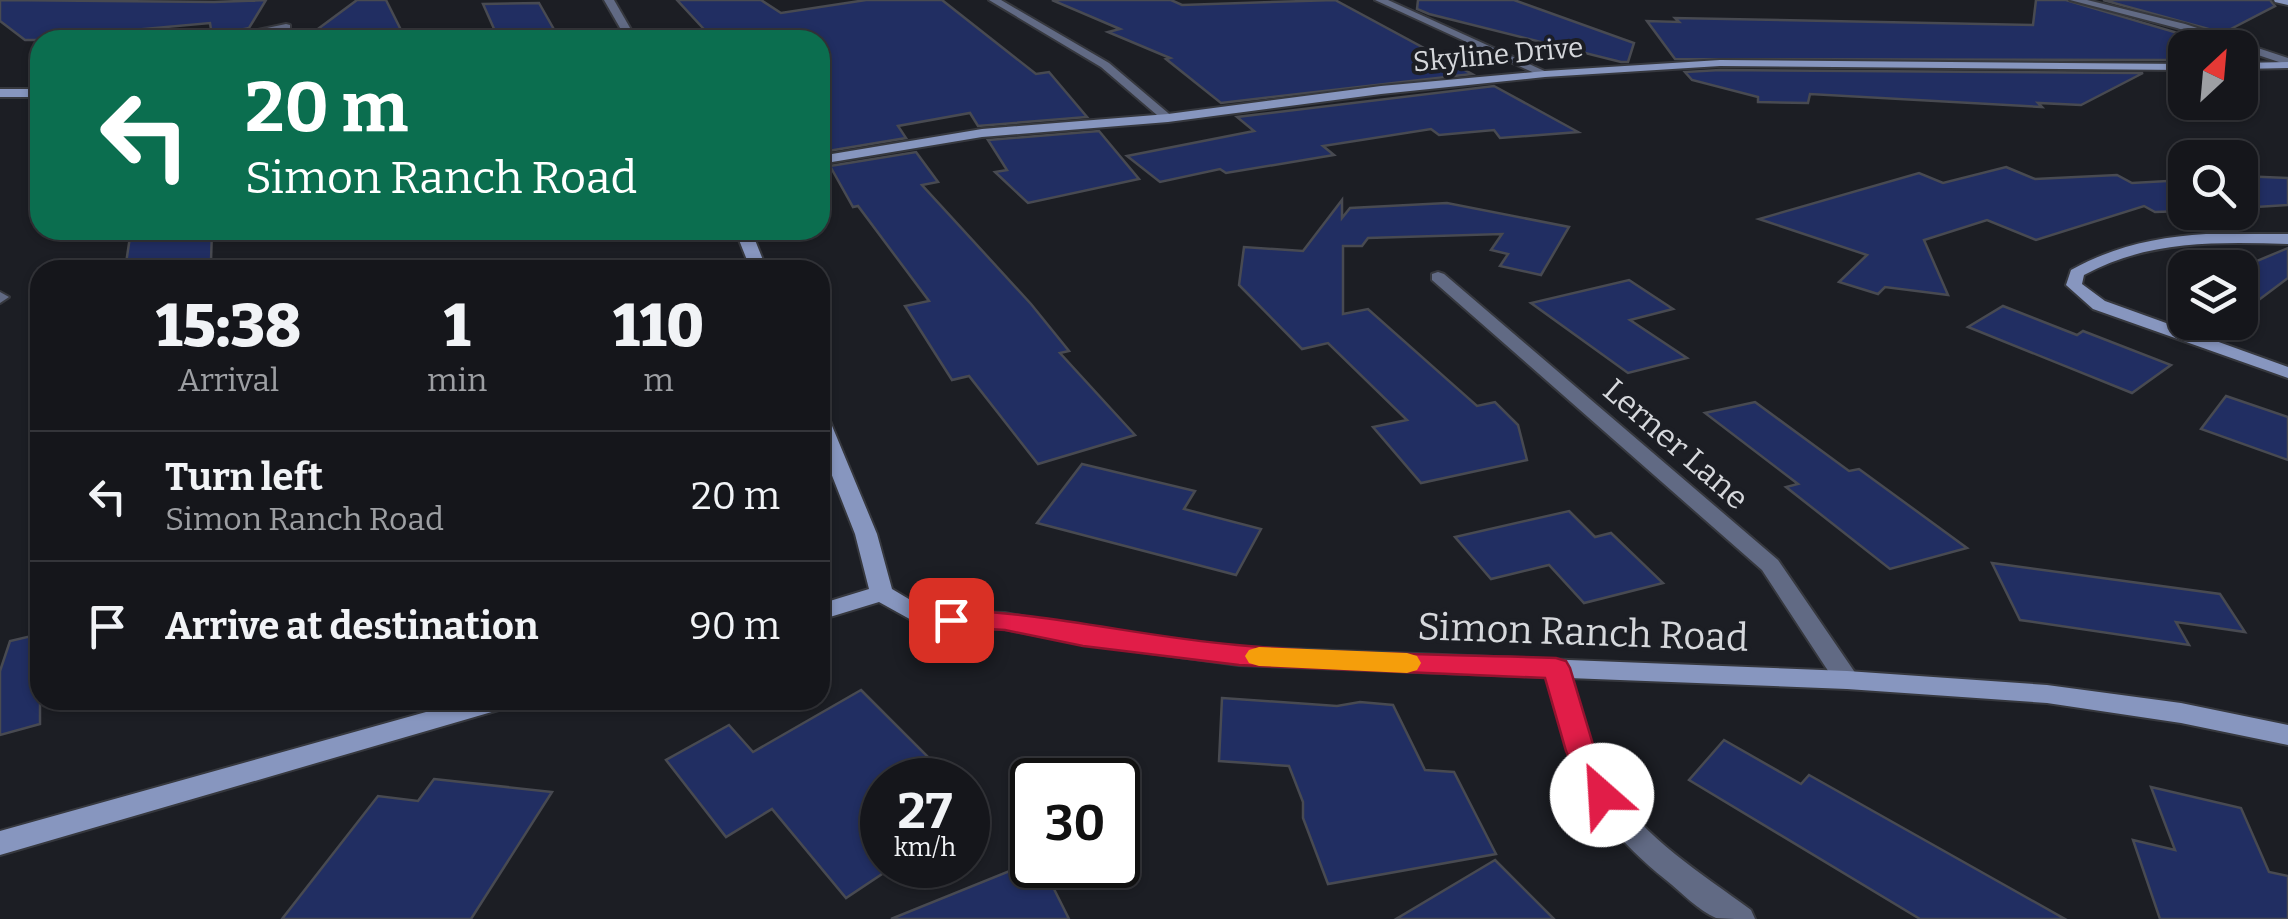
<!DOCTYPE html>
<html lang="en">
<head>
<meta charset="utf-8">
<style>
  body { margin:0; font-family:Bitter,serif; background:#1e1f24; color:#f1f3f6; height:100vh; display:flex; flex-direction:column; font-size:38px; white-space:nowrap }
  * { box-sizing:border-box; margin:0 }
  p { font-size:32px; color:#9d9fa3 }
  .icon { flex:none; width:55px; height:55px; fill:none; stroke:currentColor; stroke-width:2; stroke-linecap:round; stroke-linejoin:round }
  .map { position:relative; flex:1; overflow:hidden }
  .sheet { position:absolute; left:30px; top:260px; width:800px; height:450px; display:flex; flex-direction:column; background:#15161b; border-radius:30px; box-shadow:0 2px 8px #0004,0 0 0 2px #34353a }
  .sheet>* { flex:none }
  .hud { position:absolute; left:30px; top:30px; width:800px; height:210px; border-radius:30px; box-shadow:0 2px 8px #0004,0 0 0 2px #34353a; background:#0b6e4f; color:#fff; overflow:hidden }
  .needle { width:65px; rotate:26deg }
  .tools { position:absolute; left:2168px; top:30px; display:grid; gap:20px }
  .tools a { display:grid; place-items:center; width:90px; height:90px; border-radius:20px; background:#15161b; box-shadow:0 2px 8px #0004,0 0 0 2px #34353a; font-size:50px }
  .speed { position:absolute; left:860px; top:758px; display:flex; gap:20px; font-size:50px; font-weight:700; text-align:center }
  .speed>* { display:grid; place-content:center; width:130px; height:130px; border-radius:50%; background:#15161b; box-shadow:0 2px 8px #0004,0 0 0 2px #34353a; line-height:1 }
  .speed small { font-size:25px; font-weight:400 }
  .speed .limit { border:5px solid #111; border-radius:15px; background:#fff; color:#111 }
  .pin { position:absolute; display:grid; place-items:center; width:85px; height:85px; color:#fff; margin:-42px; border-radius:20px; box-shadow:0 5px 15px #0006 }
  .me { position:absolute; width:110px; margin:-55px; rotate:334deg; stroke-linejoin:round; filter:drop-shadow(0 0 8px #0008) }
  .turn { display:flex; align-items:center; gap:35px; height:210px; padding:0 50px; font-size:45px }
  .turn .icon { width:130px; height:130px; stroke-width:2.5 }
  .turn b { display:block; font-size:70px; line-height:85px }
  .eta { display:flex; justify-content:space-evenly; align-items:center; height:170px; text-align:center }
  .eta b { font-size:60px; font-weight:800; line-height:70px }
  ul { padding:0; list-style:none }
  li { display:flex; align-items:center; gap:30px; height:130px; padding:0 50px; border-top:2px solid #34353a }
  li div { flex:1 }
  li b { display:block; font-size:38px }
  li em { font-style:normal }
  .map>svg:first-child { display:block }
  .building { fill:#212e62; stroke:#484a51; stroke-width:2.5 }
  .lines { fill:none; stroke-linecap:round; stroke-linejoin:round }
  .street-casing { stroke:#36383e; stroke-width:4 }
  .secondary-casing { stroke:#36383e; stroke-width:4 }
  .street { fill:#616a84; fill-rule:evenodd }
  .secondary { fill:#8796bf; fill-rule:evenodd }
  .route { fill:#e11d48; stroke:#92132f; stroke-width:2.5 }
  .slow { fill:#f59e0b }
  .labels { text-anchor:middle; stroke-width:8; stroke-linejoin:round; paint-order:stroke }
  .far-street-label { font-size:28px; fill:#d6d8dc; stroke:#1c1e24 }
  .street-label { font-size:32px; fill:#d6d8dc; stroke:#1c1e24 }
  .near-street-label { font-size:38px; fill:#d6d8dc; stroke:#1c1e24 }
</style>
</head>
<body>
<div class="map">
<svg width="2288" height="919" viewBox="0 0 2288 919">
  <rect width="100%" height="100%" fill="#1c1e24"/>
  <g class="building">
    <polygon points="0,0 214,2 266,0 249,28 212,36 210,23 89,34 99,40 25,40 0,21"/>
    <polygon points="357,0 386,0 406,40 303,40"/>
    <polygon points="677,0 761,0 781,13 866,0 942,0 1036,74 1049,72 1087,117 978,126 970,113 898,126 906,138 822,152 820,40 714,40"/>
    <polygon points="1052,0 1171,0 1182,5 1335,0 1472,74 1221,103 1166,59 1170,58 1108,32 1120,29"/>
    <polygon points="1418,0 1514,0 1634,43 1628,62 1621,62 1429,14 1417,9"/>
    <polygon points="2036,0 2066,0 2205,41 2185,48 2185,52 2169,60 1675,59 1647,21 1679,22 1675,18 2033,25"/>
    <polygon points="2103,0 2270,0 2275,6 2223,33"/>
    <polygon points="539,3 560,40 499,40 483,4"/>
    <polygon points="1720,70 2143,73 2081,105 2038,103 2042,107 1810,94 1808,103 1758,102 1758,97 1692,80 1685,72"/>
    <polygon points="1494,86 1578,132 1500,138 1494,130 1439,135 1431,129 1323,146 1334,155 1226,173 1220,169 1160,182 1127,156 1254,131 1237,117"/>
    <polygon points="1099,131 1139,179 1028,203 995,172 1007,170 988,140"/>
    <polygon points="916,152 938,182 922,185 1031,304 1069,351 1060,353 1135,435 1038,464 969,376 952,380 905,306 929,301 858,206 853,207 830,166"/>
    <polygon points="2006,167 2035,179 2117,175 2132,183 2185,180 2185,211 2155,212 2144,206 2036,240 1987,220 1924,240 1948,295 1885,287 1878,294 1839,282 1867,255 1759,219 1919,173 1943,183"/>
    <polygon points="2240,176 2288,178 2288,205 2240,208"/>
    <polygon points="1342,200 1342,218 1350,208 1447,203 1569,227 1541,275 1500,266 1508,254 1491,250 1502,234 1368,238 1362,246 1343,246 1343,314 1368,309 1477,406 1495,402 1518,425 1527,460 1421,483 1373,427 1407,420 1328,343 1302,349 1239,285 1244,247 1303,251"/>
    <polygon points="131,230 212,230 211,261 163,270 125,270"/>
    <polygon points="2288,248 2288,278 2240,314 2240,268"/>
    <polygon points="1629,280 1673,309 1630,320 1687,358 1628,373 1531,303"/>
    <polygon points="2003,306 2077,335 2083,331 2171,365 2132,393 1968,327"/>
    <polygon points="2226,396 2288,417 2288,460 2201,429"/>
    <polygon points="1755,402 1849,471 1859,469 1967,548 1890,569 1786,487 1798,484 1705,413"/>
    <polygon points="1082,464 1195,491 1184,509 1261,529 1236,575 1037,523"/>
    <polygon points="1569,511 1595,537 1611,533 1663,583 1584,603 1549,565 1491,579 1455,537"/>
    <polygon points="1992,563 2220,594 2245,632 2176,622 2189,645 2020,620"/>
    <polygon points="40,634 40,724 0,735 0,671 10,641"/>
    <polygon points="861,690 951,780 882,780 882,874 846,898 772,809 726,837 666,760 729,725 753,752"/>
    <polygon points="1222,698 1337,706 1360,702 1393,705 1425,770 1454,772 1496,854 1328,884 1303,818 1303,802 1289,766 1219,761"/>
    <polygon points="1724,740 1801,784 1809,775 2065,919 1920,919 1689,780"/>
    <polygon points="434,779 552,792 471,919 282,919 378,796 418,801"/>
    <polygon points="2151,787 2241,808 2269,872 2288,876 2288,919 2160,919 2133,840 2175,850"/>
    <polygon points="1495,860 1554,919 1396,919"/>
    <polygon points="1032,862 1042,865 1069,919 891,919"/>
  </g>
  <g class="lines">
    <defs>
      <g id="street">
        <polygon points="604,0 614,0 637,40 627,40"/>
        <polygon points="989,0 1001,0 1109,63 1174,118 1164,121 1101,67"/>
        <polygon points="1375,0 1388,0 1551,74 1541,76"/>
        <polygon points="2070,0 2087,0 2185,24 2288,58 2288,65 2177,28"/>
        <polygon points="286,24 290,25 290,29 233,40 210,40"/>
        <polygon points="1438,272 1444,274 1778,560 1856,674 1859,680 1856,686 1847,689 1838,686 1762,570 1432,280 1432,274"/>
        <polygon points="0,292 9,297 0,303"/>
        <path d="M1556,660L1565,663L1568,669C1580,708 1588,752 1611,786C1645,839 1701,873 1751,910L1755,919C1744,919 1726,919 1716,918C1699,911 1681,892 1666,880C1587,817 1570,764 1544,669L1547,663Z"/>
      </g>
      <g id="secondary">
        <polygon points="2274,0 2288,0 2288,5 2275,2"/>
        <polygon points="1720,60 2185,64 2185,70 1720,66 1545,77 1381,94 1168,122 982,137 820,164 820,156 982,129 1168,114 1381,86 1545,71"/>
        <polygon points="2288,62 2288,68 2240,69 2240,63"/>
        <rect x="0" y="89" width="40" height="8"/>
        <polygon points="735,230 751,230 767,270 751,270"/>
        <path d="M2206,234H2288V244C2217,242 2148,240 2084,275L2082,284L2105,301L2288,367V378L2093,309L2066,285L2071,270C2114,246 2158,237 2206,234Z"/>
        <polygon points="820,415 830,421 877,534 892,589 929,611 1005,613 1083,628 1239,647 1847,671 2047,685 2181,703 2288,725 2288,745 2181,723 2047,703 1847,689 1239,665 1083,644 1005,629 924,627 879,602 820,620 820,604 869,589 855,534 820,445"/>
        <polygon points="469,700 515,700 511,707 502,709 0,855 0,831"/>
      </g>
    </defs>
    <use href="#street" class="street-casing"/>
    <use href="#secondary" class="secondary-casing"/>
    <use href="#street" class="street"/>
    <use href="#secondary" class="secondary"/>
  </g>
  <path class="route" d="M951,610C1045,612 1142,637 1237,645C1342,655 1450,654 1556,658L1566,661L1570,668L1595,751L1618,795L1613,804L1602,808L1591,804L1566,751L1545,678L1239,665L1083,646L1005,630L941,626L937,620L941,613Z"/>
  <polygon class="slow" points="1259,647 1407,653 1417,656 1421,663 1417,670 1407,673 1259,666 1249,663 1245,656 1249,650"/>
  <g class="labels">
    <g class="far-street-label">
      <text transform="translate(1498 54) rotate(-5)" y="10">Skyline Drive</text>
    </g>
    <g class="street-label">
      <text transform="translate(1676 444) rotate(41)" y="11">Lerner Lane</text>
    </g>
    <g class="near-street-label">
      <text transform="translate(1583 632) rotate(2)" y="13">Simon Ranch Road</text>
    </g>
  </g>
</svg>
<div class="tools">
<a><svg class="needle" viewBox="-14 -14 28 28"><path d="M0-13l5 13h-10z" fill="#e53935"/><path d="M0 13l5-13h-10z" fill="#9d9fa3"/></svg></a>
<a><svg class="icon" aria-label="search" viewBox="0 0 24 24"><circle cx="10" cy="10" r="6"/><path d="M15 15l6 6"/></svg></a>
<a><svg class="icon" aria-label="layers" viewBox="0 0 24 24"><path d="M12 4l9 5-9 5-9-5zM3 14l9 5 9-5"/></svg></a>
</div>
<div class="speed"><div>27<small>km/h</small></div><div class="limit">30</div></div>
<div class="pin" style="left:951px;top:620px;background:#d93025"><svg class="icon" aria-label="arrive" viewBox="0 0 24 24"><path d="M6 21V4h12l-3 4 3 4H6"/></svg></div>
<svg class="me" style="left:1602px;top:795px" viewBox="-20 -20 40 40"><circle r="19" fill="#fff"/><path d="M0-13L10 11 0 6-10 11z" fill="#e11d48"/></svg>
<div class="hud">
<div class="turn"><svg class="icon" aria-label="left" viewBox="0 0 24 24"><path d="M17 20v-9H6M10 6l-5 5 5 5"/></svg><div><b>20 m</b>Simon Ranch Road</div></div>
</div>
<section class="sheet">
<div class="eta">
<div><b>15:38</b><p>Arrival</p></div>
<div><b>1</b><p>min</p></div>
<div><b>110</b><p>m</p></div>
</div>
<ul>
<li><svg class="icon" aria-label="left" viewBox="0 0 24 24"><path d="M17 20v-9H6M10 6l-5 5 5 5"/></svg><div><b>Turn left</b><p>Simon Ranch Road</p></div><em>20 m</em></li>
<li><svg class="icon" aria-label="arrive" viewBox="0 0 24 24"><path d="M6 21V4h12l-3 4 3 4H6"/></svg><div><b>Arrive at destination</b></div><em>90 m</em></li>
</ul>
</section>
</div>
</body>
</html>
